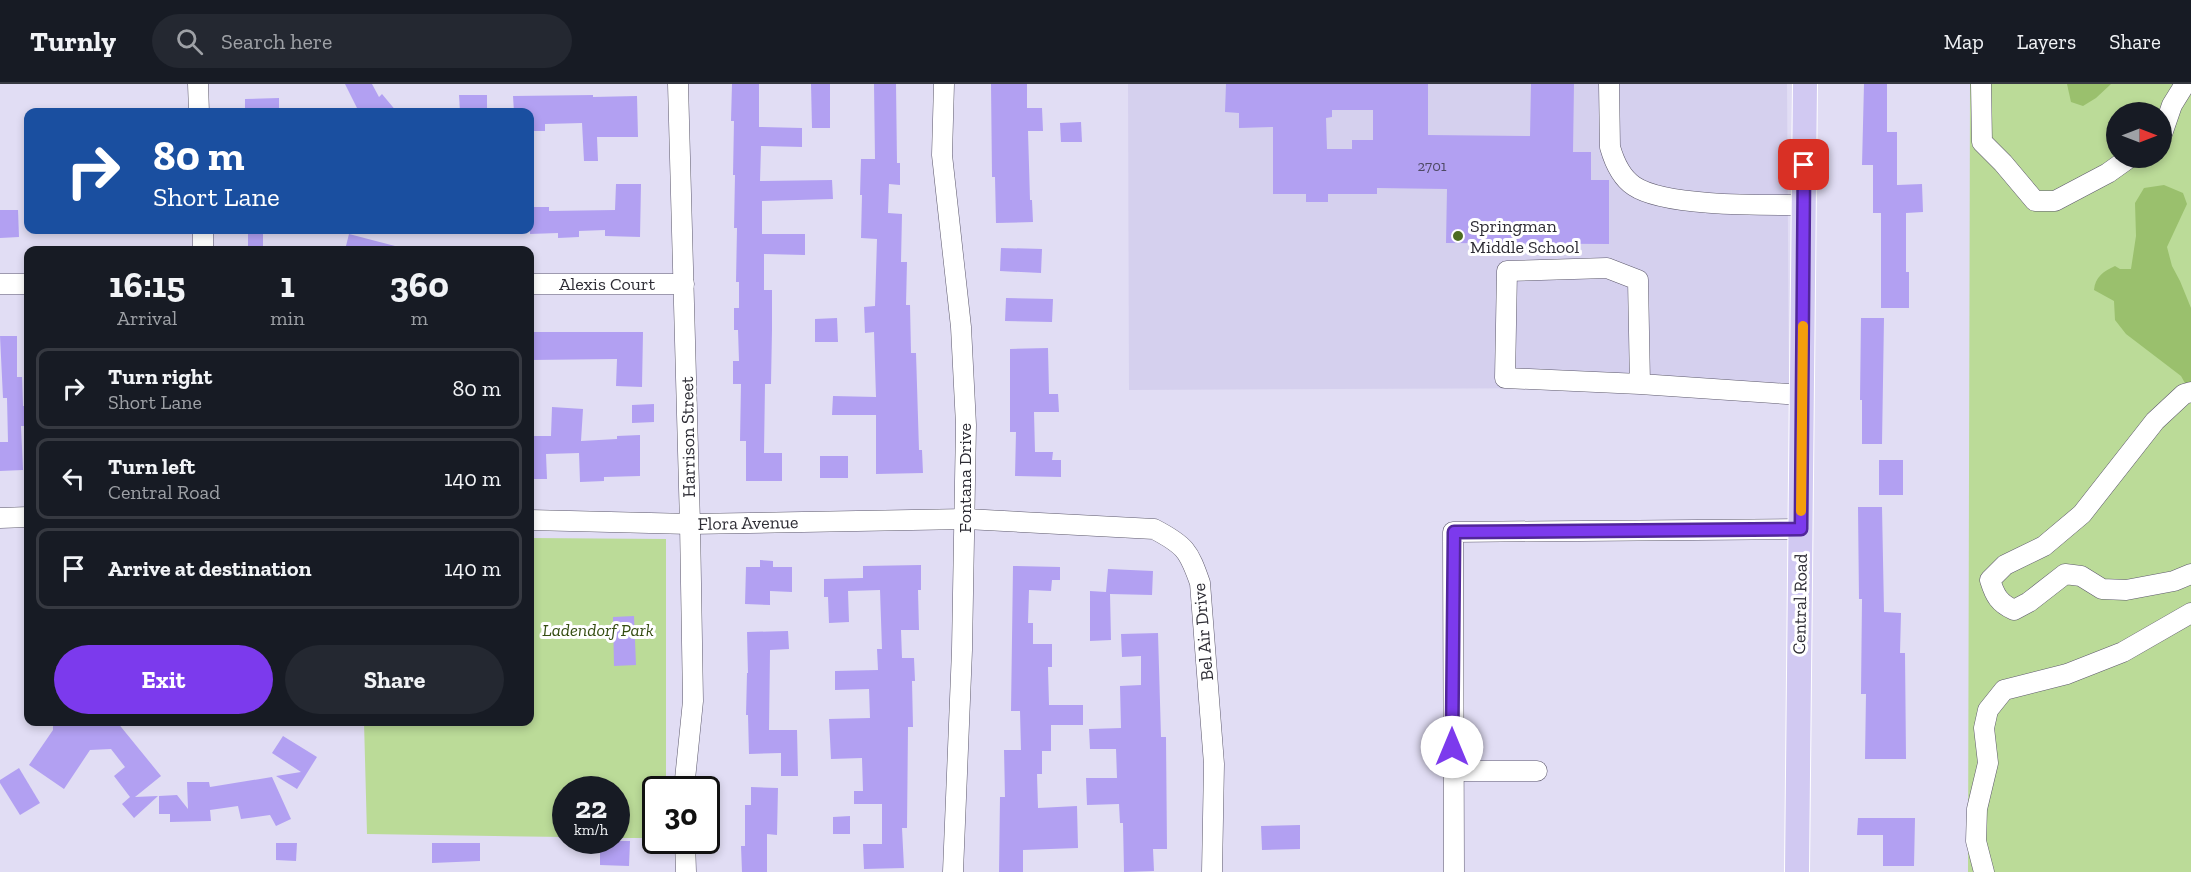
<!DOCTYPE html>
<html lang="en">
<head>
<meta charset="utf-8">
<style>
  body { margin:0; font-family:"Zilla Slab",serif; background:#242831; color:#f1f3f6; height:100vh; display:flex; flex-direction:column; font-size:22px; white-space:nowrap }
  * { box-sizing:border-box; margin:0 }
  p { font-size:20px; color:#9ea1a6 }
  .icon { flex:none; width:33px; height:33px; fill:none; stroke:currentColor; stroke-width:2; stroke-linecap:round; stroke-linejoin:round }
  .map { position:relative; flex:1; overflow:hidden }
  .side { position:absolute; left:24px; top:162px; width:510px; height:480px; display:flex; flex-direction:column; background:#171b24; border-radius:12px; box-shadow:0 3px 9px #0003 }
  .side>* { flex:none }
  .top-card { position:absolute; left:24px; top:24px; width:510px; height:126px; border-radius:12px; box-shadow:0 3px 9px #0003; background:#1a4fa0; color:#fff; overflow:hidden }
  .needle { width:39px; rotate:90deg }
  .fabs { position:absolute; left:2106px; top:18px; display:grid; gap:12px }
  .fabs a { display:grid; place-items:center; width:66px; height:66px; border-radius:50%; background:#171b24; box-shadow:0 3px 9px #0003; font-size:30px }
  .speed { position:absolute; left:552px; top:692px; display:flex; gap:12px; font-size:30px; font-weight:700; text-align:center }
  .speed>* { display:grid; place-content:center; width:78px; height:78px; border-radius:50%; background:#171b24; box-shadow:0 3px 9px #0003; line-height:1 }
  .speed small { font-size:15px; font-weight:400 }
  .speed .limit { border:3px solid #111; border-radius:9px; background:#fff; color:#111 }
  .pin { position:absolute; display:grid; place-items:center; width:51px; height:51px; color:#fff; margin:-26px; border-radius:12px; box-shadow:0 3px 9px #0006 }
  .me { position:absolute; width:66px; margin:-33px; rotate:0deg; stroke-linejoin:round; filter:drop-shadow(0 0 4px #0008) }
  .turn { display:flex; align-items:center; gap:21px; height:126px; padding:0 30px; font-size:27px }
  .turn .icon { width:78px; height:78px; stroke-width:2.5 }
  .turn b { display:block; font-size:42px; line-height:51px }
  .eta { display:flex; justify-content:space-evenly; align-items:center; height:102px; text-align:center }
  .eta b { font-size:36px; font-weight:800; line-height:42px }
  .primary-button { display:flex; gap:12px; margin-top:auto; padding:12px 30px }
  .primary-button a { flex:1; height:69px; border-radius:36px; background:#7c3aed; color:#fff; font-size:24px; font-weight:800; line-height:69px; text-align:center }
  .primary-button a+a { background:#242831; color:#f1f3f6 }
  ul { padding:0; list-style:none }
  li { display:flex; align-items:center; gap:18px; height:81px; margin:0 12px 9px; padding:0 18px; border:3px solid #363941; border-radius:12px }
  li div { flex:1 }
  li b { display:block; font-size:22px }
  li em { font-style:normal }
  header { display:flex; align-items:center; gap:36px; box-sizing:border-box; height:84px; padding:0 30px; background:#171b24; border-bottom:2px solid #363941 }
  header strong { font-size:28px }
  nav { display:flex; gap:33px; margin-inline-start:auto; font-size:21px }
  .search { width:420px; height:54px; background:#242831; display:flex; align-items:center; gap:15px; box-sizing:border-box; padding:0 21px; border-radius:33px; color:#9ea1a6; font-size:22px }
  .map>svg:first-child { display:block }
  .built { fill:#d5d0ee }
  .green { fill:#bbdb98; fill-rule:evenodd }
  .water { fill:#9ac06d }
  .building { fill:#b2a0f2; fill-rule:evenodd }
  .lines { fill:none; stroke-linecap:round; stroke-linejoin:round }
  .minor-casing { stroke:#5d596c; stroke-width:21 }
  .major-casing { stroke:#fff; stroke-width:26 }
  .minor { stroke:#fff; stroke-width:20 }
  .major { stroke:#d1c9f2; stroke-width:24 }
  .route-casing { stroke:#51269a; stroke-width:15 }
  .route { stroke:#7c3aed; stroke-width:10 }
  .slow { stroke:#f59e0b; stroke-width:10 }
  .poi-dot { fill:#4d6c22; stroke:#fff; stroke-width:2 }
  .labels { text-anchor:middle; stroke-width:6; stroke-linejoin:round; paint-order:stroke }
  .number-label { font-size:15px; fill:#4e4964 }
  .poi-label { font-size:18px; fill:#2d2c34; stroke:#fff; text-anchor:start }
  .street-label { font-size:18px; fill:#2d2c34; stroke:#fff }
  .park-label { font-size:18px; font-style:italic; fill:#354d12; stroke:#fff }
</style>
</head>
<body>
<header>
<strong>Turnly</strong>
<div class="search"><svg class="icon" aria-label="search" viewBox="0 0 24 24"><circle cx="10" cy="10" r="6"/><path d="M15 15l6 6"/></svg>Search here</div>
<nav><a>Map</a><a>Layers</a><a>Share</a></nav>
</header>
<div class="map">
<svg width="2191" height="788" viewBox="0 0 2191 788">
  <rect width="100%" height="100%" fill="#e1ddf4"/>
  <polygon class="built" points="1128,0 1787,0 1789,303 1129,306"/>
  <g class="green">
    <path d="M1970,0H2191V788H1968ZM2116,28H2162V74H2116Z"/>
    <polygon points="530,454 666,455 666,705 656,705 655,754 617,754 616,705 566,705 565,753 367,750 364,638 530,638"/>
  </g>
  <g class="water">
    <polygon points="2067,0 2111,0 2096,14 2083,22 2071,18"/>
    <path d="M2164,101L2183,109L2187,120L2167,163L2172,182L2180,197L2191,224V310L2181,292L2126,250L2115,236L2114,217L2094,206C2095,193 2104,187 2115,182L2120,185H2131L2136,152L2135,119L2144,104Z"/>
  </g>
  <g class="building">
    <polygon points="345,0 372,0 379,13 382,10 397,28 359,28"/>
    <polygon points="732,0 759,0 759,43 802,44 802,63 761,62 760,97 832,96 833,115 762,117 762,150 805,150 805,171 764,170 764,206 772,206 772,246 771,300 765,300 764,369 782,369 782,397 746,397 746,357 740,357 741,300 733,300 733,277 739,277 738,246 734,246 734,224 739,224 739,198 736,198 737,144 734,144 735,91 733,91 734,37 731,37"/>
    <polygon points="811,0 830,0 830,44 812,44"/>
    <polygon points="874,0 896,0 897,79 900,79 900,101 889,100 888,129 902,130 901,178 907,178 906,221 910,221 911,269 916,269 919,366 922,366 923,389 876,390 876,331 832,331 833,312 876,313 874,248 865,249 864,223 875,222 877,155 861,154 862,111 860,111 861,75 875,75"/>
    <polygon points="991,0 1027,0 1027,24 1042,24 1043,47 1028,47 1030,116 1032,116 1033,138 996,139 995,93 992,93"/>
    <path d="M1226,0H1428V51L1530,52L1531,0H1574L1573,68H1591V96H1609V160L1446,159L1447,105L1377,104V110H1328V118H1306V110H1273V43L1239,44V29L1225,28ZM1332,26H1373V56H1352V65H1327L1326,34L1332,33Z"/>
    <polygon points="1864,0 1887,0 1887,48 1897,48 1897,101 1922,100 1923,128 1906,129 1906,188 1909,188 1909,224 1881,224 1881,129 1873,129 1873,81 1862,81"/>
    <polygon points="459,11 487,11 487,28 460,28"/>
    <polygon points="593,11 593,13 637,12 638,53 597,53 598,77 584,77 582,39 545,40 545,47 530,47 530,28 514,28 513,12"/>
    <polygon points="279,14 279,28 245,28 245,15"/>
    <polygon points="1081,38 1082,58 1061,58 1060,39"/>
    <polygon points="616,100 641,100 640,153 605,152 605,146 579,147 579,153 558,154 558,149 530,150 530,123 549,123 549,127 615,126"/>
    <polygon points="0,126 18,126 19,153 0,154"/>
    <rect x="248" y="146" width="15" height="20"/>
    <polygon points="349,150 395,162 394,166 345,166"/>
    <polygon points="1001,164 1042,165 1041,189 1000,187"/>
    <polygon points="1006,214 1053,215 1052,238 1005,237"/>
    <polygon points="837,234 838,258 815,258 815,235"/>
    <polygon points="1861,234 1884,234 1882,360 1862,360 1862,316 1860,316"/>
    <polygon points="530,248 643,248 642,303 616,302 617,275 530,276"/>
    <polygon points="0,252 17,252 17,293 22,293 23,322 26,322 26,342 21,342 23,386 0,387 0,358 8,358 7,314 3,314"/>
    <polygon points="1048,264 1049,310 1058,310 1059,328 1034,328 1035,368 1053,368 1052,376 1061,376 1061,393 1015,392 1016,348 1010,348 1010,265"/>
    <polygon points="654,320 654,338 632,339 632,321"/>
    <polygon points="552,323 583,325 581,357 617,355 617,352 640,351 640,392 604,393 604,397 580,398 579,369 546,370 547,395 530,395 530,352 551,352"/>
    <rect x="820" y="372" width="28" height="22"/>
    <rect x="1879" y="376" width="24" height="35"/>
    <polygon points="1858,423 1882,423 1884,528 1901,529 1900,569 1905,569 1906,675 1865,675 1866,610 1861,610 1862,515 1859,515"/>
    <polygon points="760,476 773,477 773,483 792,483 792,508 770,507 770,521 745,520 746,483 760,483"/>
    <polygon points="921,481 921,506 918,506 919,546 901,546 902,574 914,574 915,597 912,597 913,643 908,643 907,744 902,744 904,784 864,785 863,760 882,760 882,720 854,720 854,707 863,707 862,674 831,675 829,635 870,634 869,605 835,606 835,587 878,586 877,565 882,565 880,506 848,507 849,538 829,539 828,513 824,513 824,495 863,494 863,482"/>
    <polygon points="1013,482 1060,483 1060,496 1052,496 1051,507 1029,506 1028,539 1033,539 1033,560 1052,560 1052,583 1048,583 1049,621 1083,621 1083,641 1051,641 1051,667 1042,667 1042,690 1037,690 1038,724 1077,722 1078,764 1023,766 1023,788 999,788 1000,713 1005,713 1004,666 1021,666 1020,627 1011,627"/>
    <polygon points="1108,485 1153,487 1152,511 1110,510 1111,556 1090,557 1090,507 1106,508"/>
    <polygon points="634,532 636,581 614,582 613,533"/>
    <polygon points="788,547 789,565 770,566 769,646 797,646 798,692 781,692 781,669 749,670 748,631 746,631 747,589 748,589 747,548"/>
    <polygon points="1158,549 1161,653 1166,653 1167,765 1153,765 1154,787 1124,788 1123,739 1120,739 1119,720 1087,721 1086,694 1117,694 1116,665 1090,665 1089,645 1121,644 1120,602 1141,601 1141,572 1122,573 1121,550"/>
    <polygon points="53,638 117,638 161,692 135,713 158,712 134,734 122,720 130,713 114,692 125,683 111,665 90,666 64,705 29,681 53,646"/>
    <polygon points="283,652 317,673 297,705 276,692 301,688 272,669"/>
    <polygon points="19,684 40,719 20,731 0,699 0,696"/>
    <polygon points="272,693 291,735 276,742 270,731 241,735 238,722 210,726 211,737 170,738 170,730 159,730 159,712 177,711 188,725 187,698 209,698 210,703"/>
    <polygon points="751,703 778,704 777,751 767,750 767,788 742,788 741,762 745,762 745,721 751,721"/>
    <polygon points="850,732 850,750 833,750 833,733"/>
    <polygon points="1858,734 1915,734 1914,782 1883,782 1883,751 1857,751"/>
    <polygon points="1300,741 1300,765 1262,766 1261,742"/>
    <polygon points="600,757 630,757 629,782 600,781"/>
    <polygon points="276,759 297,759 296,777 276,776"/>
    <polygon points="432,759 480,759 480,777 432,779"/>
  </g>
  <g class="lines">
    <defs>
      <g id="minor">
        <polyline points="198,0 199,28"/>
        <polyline points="678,0 690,440 693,617 684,705"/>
        <polyline points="944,0 942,71 961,243 966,341 962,566 953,788"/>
        <path d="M1609,0L1610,63C1614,77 1622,94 1634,102C1665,123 1765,121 1804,121"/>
        <polyline points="1981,0 1982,58 2003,79 2035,117 2055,117 2108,89 2129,74"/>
        <polyline points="2162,50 2172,21 2185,0"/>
        <polyline points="203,146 203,166"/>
        <polyline points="0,200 28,200"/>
        <polyline points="530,200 684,200"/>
        <polyline points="1640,300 1638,196 1607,184 1507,187 1505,294 1640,300 1802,311"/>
        <path d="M2191,308L2184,310L2155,337L2082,430L2044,462L2005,481L1990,496C1995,512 1999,519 2014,526L2029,518L2065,490L2081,492L2102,505L2126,506L2174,497L2191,490"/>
        <polyline points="0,434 28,433"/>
        <path d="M530,436L690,440L966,435L1154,445C1185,461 1189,467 1200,499L1214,680L1212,788"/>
        <polyline points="1452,687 1537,687"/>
        <polyline points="685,756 686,788"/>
        <polyline points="1454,788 1453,448 1801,445"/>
        <polyline points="1984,788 1976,757 1977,725 1988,679 1984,644 1988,626 2004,606 2067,590 2123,568 2191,529"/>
      </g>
      <polyline id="major" points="1797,788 1805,0"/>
    </defs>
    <use href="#minor" class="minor-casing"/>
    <use href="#major" class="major-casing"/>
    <use href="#minor" class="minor"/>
    <use href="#major" class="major"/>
  </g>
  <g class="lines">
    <defs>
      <polyline id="route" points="1452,663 1454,448 1801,445 1804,81"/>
    </defs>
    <use href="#route" class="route-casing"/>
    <use href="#route" class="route"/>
    <polyline class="slow" points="1801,427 1803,242"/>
  </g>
  <circle class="poi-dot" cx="1458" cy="152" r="6"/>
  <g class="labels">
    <g class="number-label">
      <text x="1432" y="87">2701</text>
    </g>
    <g class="poi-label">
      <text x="1470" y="148">Springman<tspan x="1470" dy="21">Middle School</tspan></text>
    </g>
    <g class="street-label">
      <text x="607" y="206">Alexis Court</text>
      <text transform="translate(688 353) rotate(-91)" y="6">Harrison Street</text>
      <text transform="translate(965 394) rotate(-90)" y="6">Fontana Drive</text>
      <text transform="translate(748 439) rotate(-1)" y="6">Flora Avenue</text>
      <text transform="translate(1800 520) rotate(-89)" y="6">Central Road</text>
      <text transform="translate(1203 548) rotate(-95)" y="6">Bel Air Drive</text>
    </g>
    <g class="park-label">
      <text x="598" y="552">Ladendorf Park</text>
    </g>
  </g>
</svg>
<div class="fabs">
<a><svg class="needle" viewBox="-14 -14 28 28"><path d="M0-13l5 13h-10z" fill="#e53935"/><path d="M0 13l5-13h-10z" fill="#9ea1a6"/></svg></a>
</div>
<div class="speed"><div>22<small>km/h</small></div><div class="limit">30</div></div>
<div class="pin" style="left:1804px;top:81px;background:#d93025"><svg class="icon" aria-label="arrive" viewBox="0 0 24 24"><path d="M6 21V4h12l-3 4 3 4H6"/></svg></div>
<svg class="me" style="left:1452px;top:663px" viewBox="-20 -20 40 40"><circle r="19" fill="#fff"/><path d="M0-13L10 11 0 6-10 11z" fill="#7c3aed"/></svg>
<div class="top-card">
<div class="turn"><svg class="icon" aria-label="right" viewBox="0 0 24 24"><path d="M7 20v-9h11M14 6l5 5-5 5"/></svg><div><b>80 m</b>Short Lane</div></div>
</div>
<section class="side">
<div class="eta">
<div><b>16:15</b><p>Arrival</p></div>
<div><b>1</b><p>min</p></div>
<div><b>360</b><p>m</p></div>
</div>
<ul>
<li><svg class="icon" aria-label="right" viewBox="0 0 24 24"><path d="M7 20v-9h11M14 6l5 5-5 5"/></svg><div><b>Turn right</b><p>Short Lane</p></div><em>80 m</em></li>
<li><svg class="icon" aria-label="left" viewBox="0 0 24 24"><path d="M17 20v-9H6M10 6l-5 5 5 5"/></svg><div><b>Turn left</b><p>Central Road</p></div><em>140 m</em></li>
<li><svg class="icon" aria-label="arrive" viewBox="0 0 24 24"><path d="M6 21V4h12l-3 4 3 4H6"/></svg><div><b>Arrive at destination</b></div><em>140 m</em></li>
</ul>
<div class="primary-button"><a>Exit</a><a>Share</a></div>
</section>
</div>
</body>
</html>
